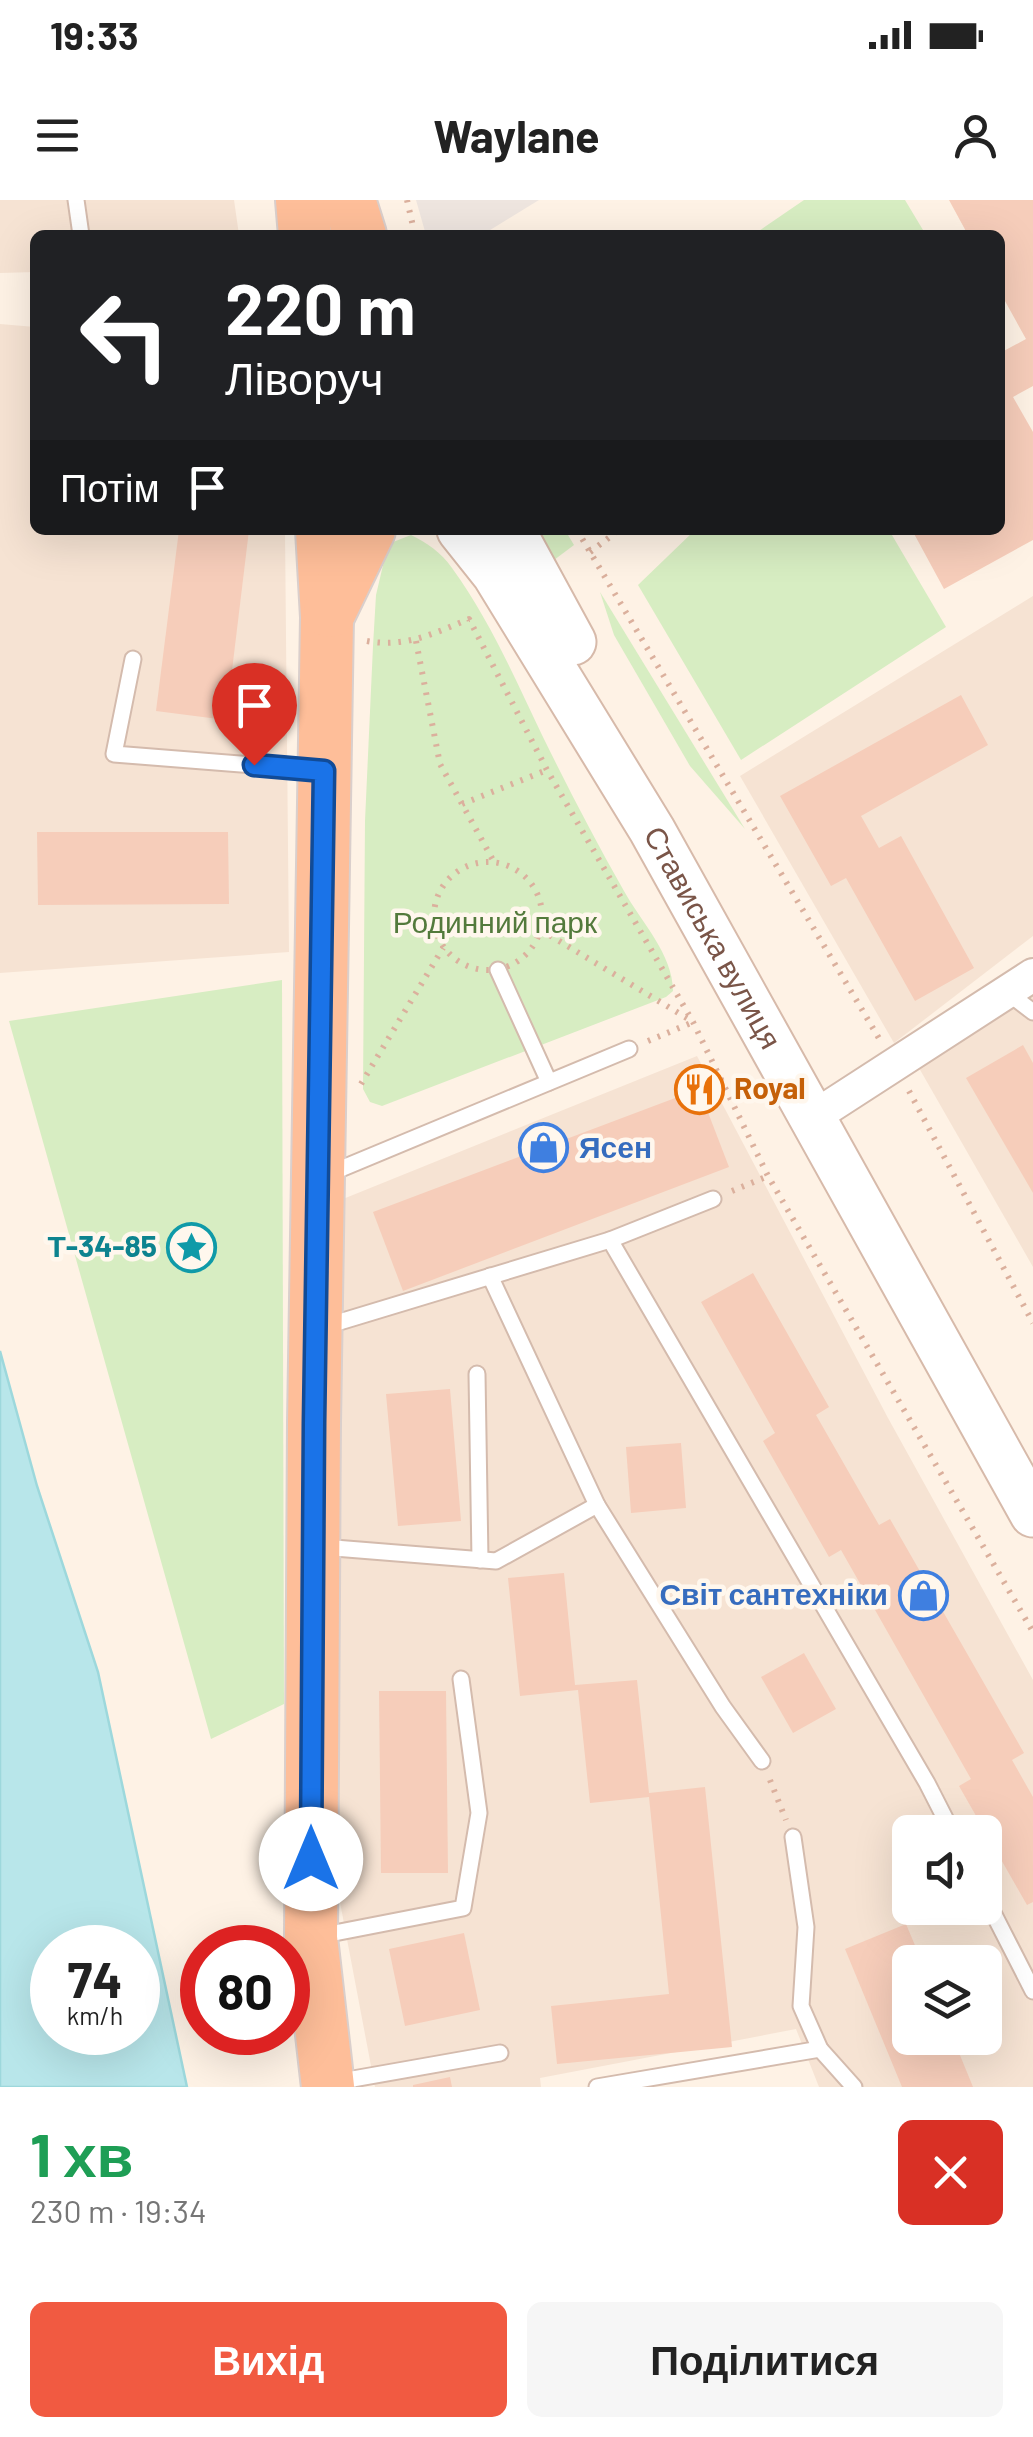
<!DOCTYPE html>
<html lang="uk">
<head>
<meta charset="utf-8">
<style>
  body { margin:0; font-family:Barlow,sans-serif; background:#f6f6f6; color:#222; height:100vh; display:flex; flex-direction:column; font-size:38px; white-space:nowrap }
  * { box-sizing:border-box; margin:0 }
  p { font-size:32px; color:#767676 }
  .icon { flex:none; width:55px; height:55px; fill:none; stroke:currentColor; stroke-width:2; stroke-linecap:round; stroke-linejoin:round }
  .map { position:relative; height:1887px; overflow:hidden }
  .panel { display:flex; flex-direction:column; background:#fff; flex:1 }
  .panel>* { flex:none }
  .guide { position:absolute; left:30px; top:30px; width:975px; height:305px; border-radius:15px; box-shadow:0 10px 40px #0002; background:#202124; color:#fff; overflow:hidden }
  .buttons { position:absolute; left:892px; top:1615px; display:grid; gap:20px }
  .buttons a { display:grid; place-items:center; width:110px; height:110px; border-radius:15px; background:#fff; box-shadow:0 10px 40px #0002; font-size:50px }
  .speed { position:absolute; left:30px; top:1725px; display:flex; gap:20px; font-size:50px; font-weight:700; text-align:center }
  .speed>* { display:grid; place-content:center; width:130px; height:130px; border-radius:50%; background:#fff; box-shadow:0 10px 40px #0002; line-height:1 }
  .speed small { font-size:25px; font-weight:400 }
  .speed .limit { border:15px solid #d22; background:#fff; color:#111 }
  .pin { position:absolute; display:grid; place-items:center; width:85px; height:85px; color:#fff; margin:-102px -42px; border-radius:50% 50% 50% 0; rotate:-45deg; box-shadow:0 0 10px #0007 }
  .pin .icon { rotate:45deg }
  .me { position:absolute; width:110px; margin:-55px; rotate:0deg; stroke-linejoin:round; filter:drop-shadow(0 0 8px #0008) }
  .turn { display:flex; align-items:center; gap:35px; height:210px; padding:0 30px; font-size:45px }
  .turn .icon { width:130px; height:130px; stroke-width:2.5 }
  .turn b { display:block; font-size:70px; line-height:85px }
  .then { display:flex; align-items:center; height:95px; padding:0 30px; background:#0003; gap:20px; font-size:38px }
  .round { display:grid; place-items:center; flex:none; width:105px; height:105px; border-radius:15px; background:#f6f6f6 }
  .head { display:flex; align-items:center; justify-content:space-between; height:170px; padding:0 30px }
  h1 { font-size:60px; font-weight:700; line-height:75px; color:#1e9e55 }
  .cta { display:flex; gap:20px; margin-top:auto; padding:20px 30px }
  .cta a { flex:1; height:115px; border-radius:15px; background:#f15a41; color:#fff; font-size:40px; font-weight:700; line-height:115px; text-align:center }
  .cta a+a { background:#f6f6f6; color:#222 }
  .status { display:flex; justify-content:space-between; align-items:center; height:70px; padding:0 50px; background:#fff; direction:ltr }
  .status svg { height:28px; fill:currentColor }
  header { display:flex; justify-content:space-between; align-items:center; height:130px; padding:0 30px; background:#fff; font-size:45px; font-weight:700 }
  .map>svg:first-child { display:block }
  .residential { fill:#f6e3d3; fill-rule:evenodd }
  .industrial { fill:#eee5df }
  .green { fill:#d7edc2 }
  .water { fill:#b8e6ea; stroke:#9dd8dc; stroke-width:2.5; fill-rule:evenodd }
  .building { fill:#f6cdba }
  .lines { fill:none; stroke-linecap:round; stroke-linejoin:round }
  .service-casing { stroke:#d4bbad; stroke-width:19 }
  .minor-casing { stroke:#d4bbad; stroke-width:36 }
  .secondary-casing { stroke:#d7baaa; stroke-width:49 }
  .trunk-casing { stroke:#dacfcc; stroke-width:56 }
  .path { stroke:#dbb09d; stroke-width:6; stroke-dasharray:2.5 8; stroke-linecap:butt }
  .service { stroke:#fff; stroke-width:15 }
  .minor { stroke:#fff; stroke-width:32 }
  .secondary { stroke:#fff; stroke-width:45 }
  .trunk { stroke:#febe99; stroke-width:52 }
  .route-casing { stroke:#114b97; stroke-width:25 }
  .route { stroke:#1a73e8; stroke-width:18 }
  .labels { text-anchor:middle; stroke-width:9; stroke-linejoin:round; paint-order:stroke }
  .park-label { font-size:30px; fill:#537a3c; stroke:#fff7ed }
  .street-label { font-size:30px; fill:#7a5548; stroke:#fff7ed }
  .food-label { font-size:30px; font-weight:bold; fill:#c56008; stroke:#fff7ed; text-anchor:start }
  .shop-label { font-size:30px; font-weight:bold; fill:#366cbe; stroke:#fff7ed; text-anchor:start }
  .culture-label { font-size:30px; font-weight:bold; fill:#0d838f; stroke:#fff7ed; text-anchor:end }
</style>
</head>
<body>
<div class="status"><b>19:33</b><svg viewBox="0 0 49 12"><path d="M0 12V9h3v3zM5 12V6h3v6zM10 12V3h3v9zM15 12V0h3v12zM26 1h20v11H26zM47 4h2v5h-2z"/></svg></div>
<header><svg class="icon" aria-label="menu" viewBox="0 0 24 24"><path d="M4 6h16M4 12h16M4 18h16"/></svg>Waylane<svg class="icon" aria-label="person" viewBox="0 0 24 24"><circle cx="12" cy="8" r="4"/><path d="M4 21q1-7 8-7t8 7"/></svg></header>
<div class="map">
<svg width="1033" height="1887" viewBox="0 0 1033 1887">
  <rect width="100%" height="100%" fill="#fef2e5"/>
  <g class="residential">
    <polygon points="0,0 234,0 239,35 35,35 35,72 0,73"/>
    <polygon points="0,124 35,127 35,330 285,330 289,752 0,773"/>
    <polygon points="1033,396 1033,736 894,843 740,576"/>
    <polygon points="1033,796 1033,1067 919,868"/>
    <path d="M697,856L888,1218L1033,1480V1887H819L796,1829L540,1878L541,1887H375L339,1697L343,999ZM910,1632H985V1708H910ZM910,1762H985V1838H910Z"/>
  </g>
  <polygon class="industrial" points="416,0 539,0 482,35 426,35"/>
  <g class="green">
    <polygon points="804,0 905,0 926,35 753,35"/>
    <polygon points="538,330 565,330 574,345 554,360"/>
    <polygon points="695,330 889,330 946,427 741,560 638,385"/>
    <path d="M411,335C427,343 441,352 452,368C489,419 515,478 542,535C568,588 595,640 624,691C641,722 673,754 673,791L666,797L382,906L370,902L363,889L365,621L373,446L376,395L388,344Z"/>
    <polygon points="600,392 745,629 690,566 614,435"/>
    <polygon points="282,780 284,1504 211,1539 9,821"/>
  </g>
  <path class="water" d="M0,1151L37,1286L98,1472L187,1887H0ZM52,1748H138V1832H52Z"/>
  <g class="building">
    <polygon points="949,0 1033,0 1033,186 1013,197 1033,232 1033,340 944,389 912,330 1000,330 1000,153 1026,139 1000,92 1000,35 968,35"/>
    <polygon points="179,330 249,330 226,520 156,511"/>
    <polygon points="961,495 988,545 861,616 879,648 901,636 974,768 915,801 846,678 831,686 780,596"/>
    <polygon points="37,632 228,632 229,704 38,705"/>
    <polygon points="1023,845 1033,863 1033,993 966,878"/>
    <polygon points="699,889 729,967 403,1091 373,1012"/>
    <polygon points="753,1073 829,1207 816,1215 879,1325 890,1319 1024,1553 1012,1560 1033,1597 1033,1702 1027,1705 959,1586 971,1579 841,1350 829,1357 763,1241 775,1233 701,1102"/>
    <polygon points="450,1189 461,1321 398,1326 386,1194"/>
    <polygon points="681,1243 686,1308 631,1313 626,1247"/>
    <polygon points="564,1373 575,1485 637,1480 649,1593 705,1587 732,1847 557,1864 551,1806 669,1794 649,1597 590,1603 578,1490 520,1496 508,1378"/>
    <polygon points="804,1453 836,1509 793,1533 761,1477"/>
    <polygon points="379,1491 446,1491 448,1673 381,1673"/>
    <polygon points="906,1724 922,1762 910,1762 910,1838 953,1838 973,1887 902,1887 845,1749"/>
    <polygon points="464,1733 480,1810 405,1826 389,1749"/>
    <polygon points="450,1877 452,1887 413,1887 413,1885"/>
  </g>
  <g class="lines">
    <defs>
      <g id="service">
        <polyline points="76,0 81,35"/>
        <polyline points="133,459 114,554 316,570"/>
        <polyline points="498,770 549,882"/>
        <polyline points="1007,792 1033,812"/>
        <polyline points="326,975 629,849"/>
        <polyline points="610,1040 927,1583 952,1632"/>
        <polyline points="490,1076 597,1305 723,1507 762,1561"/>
        <polyline points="323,1127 610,1040 713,999"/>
        <polyline points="477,1174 480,1360"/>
        <polyline points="322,1347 496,1361 597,1305"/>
        <polyline points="793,1637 806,1727 801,1806 820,1849 854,1887"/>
        <polyline points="985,1697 1033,1791"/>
        <polyline points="319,1736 463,1708 479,1613 461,1479"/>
        <polyline points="336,1882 500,1853"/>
        <polyline points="597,1887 820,1849"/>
      </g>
      <polyline id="minor" points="812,918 1033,775"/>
      <g id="secondary">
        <path id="s1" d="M460,330L495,374L652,630L1033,1314"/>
        <polyline points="512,330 573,442"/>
      </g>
      <g id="trunk">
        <polyline points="302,0 305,35"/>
        <polyline points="349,0 360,35"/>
        <polyline points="322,330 327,417 314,1223 311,1738 328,1887"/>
        <polyline points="330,411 369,330"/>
      </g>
    </defs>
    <use href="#service" class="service-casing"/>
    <use href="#minor" class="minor-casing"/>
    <use href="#secondary" class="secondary-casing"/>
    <use href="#trunk" class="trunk-casing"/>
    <g class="path">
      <polyline points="407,0 415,35"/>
      <polyline points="577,330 880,840"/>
      <polyline points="590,352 619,330"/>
      <path d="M367,441C405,448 435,433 469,419L547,570L693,822L768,976L1033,1432"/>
      <polyline points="416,441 440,564 494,662"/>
      <polyline points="462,604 547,570"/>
      <circle cx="488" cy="716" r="54"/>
      <polyline points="541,730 690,820"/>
      <polyline points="648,841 691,823"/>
      <polyline points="361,884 443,748"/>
      <polyline points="909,891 1033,1123"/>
      <polyline points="732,991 768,976"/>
      <polyline points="770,1580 786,1620"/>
    </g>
    <use href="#service" class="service"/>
    <use href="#minor" class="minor"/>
    <use href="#secondary" class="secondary"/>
    <use href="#trunk" class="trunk"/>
  </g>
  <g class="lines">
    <defs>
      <polyline id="route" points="254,565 324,571 314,1223 311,1659"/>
    </defs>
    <use href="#route" class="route-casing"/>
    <use href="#route" class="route"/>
  </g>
  <defs>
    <symbol id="restaurant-ring" viewBox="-11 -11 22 22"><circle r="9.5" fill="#fff7ed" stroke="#e8710a" stroke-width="1.5"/><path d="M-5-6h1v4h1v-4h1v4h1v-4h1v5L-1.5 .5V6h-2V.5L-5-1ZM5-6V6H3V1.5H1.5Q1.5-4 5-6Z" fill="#e8710a"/></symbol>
    <symbol id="shop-ring" viewBox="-11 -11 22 22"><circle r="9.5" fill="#fff7ed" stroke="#3f7fe0" stroke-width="1.5"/><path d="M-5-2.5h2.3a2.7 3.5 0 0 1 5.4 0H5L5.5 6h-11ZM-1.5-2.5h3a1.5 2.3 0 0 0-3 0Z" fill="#3f7fe0"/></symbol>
    <symbol id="sight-ring" viewBox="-11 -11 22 22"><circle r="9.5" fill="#fff7ed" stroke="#0f9aa8" stroke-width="1.5"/><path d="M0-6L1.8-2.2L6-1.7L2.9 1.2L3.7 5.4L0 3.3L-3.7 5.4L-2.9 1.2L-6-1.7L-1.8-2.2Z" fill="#0f9aa8"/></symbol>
  </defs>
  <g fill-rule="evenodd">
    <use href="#restaurant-ring" x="672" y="862" width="55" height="55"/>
    <use href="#shop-ring" x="516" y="920" width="55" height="55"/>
    <use href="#sight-ring" x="164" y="1020" width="55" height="55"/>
    <use href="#shop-ring" x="896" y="1368" width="55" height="55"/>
  </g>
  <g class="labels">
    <g class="park-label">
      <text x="495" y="733">Родинний парк</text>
    </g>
    <g class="street-label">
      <text dy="10" stroke="none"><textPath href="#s1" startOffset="480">Стависька вулиця</textPath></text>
    </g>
    <g class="food-label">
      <text x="734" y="899">Royal</text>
    </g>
    <g class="shop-label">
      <text x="579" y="958">Ясен</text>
      <text x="888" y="1405" text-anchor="end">Світ сантехніки</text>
    </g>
    <g class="culture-label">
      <text x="157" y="1057">Т-34-85</text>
    </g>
  </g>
</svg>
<div class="buttons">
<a><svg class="icon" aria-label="sound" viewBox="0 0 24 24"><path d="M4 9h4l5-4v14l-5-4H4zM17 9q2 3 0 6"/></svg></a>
<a><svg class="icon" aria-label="layers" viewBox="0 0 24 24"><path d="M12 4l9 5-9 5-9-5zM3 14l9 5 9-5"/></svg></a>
</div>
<div class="speed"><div>74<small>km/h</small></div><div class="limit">80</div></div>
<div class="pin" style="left:254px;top:565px;background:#d93025"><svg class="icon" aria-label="arrive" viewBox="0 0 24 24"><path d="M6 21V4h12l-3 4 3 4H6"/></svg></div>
<svg class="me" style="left:311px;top:1659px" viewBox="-20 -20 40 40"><circle r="19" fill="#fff"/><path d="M0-13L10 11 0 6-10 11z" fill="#1a73e8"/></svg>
<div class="guide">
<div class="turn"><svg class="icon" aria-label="left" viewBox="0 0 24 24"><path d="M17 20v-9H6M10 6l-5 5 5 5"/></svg><div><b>220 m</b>Ліворуч</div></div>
<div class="then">Потім<svg class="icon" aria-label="arrive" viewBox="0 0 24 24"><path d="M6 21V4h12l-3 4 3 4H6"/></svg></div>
</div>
</div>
<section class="panel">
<div class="head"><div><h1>1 хв</h1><p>230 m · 19:34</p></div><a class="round" style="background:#d93025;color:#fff"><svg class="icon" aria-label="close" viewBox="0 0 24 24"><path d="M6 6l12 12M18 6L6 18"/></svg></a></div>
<div class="cta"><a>Вихід</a><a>Поділитися</a></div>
</section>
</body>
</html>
